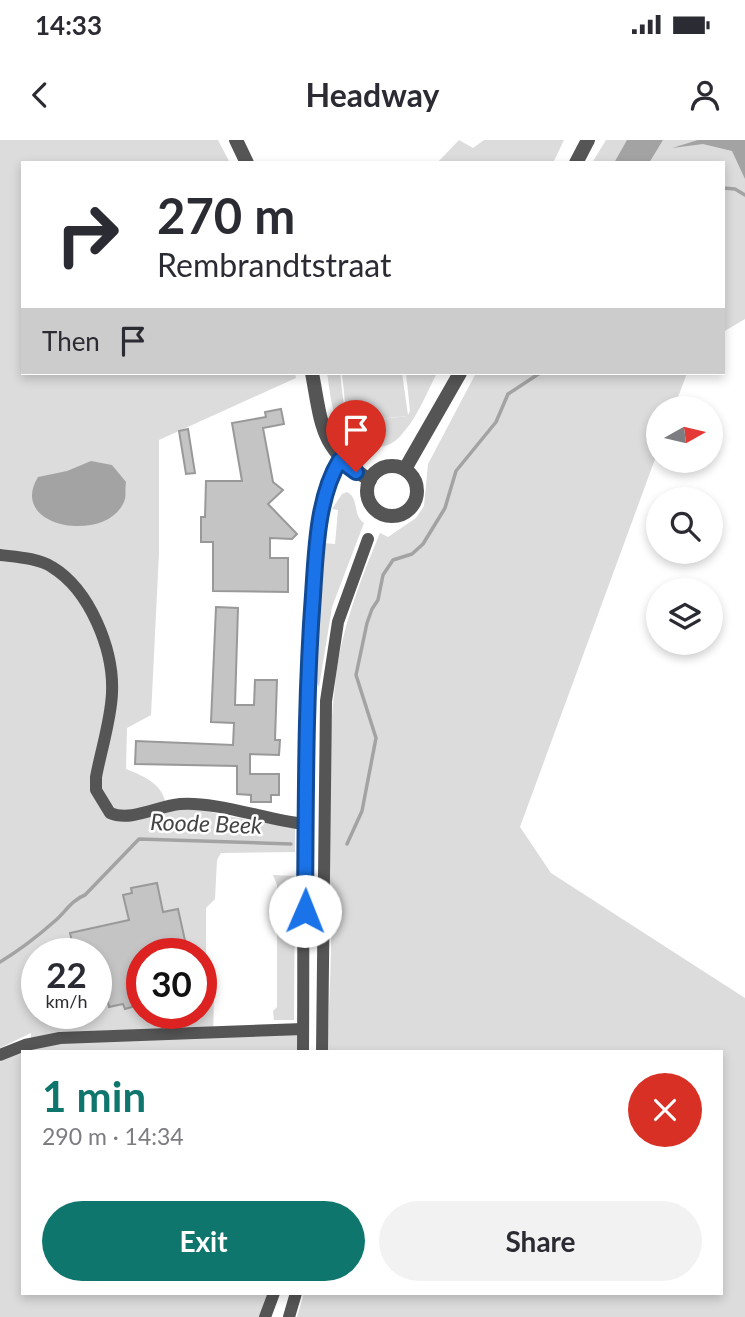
<!DOCTYPE html>
<html lang="en">
<head>
<meta charset="utf-8">
<style>
  body { margin:0; font-family:Lato,sans-serif; background:#f2f2f3; color:#2b2b33; height:100vh; display:flex; flex-direction:column; font-size:26px; white-space:nowrap }
  * { box-sizing:border-box; margin:0 }
  p { font-size:23px; color:#7c7c81 }
  .icon { flex:none; width:38px; height:38px; fill:none; stroke:currentColor; stroke-width:2; stroke-linecap:round; stroke-linejoin:round }
  .map { position:relative; flex:1; overflow:hidden }
  .side { position:absolute; left:21px; top:910px; width:702px; height:245px; display:flex; flex-direction:column; background:#fff; border-radius:0px; box-shadow:0 4px 10px #0003 }
  .side>* { flex:none }
  .guide { position:absolute; left:21px; top:21px; width:704px; height:214px; border-radius:0px; box-shadow:0 4px 10px #0003; background:#fff; color:#2b2b33; overflow:hidden }
  .needle { width:46px; rotate:82deg }
  .buttons { position:absolute; left:646px; top:256px; display:grid; gap:14px }
  .buttons a { display:grid; place-items:center; width:77px; height:77px; border-radius:50%; background:#fff; box-shadow:0 4px 10px #0003; font-size:35px }
  .speed { position:absolute; left:21px; top:798px; display:flex; gap:14px; font-size:35px; font-weight:700; text-align:center }
  .speed>* { display:grid; place-content:center; width:91px; height:91px; border-radius:50%; background:#fff; box-shadow:0 4px 10px #0003; line-height:1 }
  .speed small { font-size:18px; font-weight:400 }
  .speed .limit { border:10px solid #d22; background:#fff; color:#111 }
  .pin { position:absolute; display:grid; place-items:center; width:60px; height:60px; color:#fff; margin:-72px -30px; border-radius:50% 50% 50% 0; rotate:-45deg; box-shadow:0 0 7px #0007 }
  .pin .icon { rotate:45deg }
  .me { position:absolute; width:77px; margin:-38px; rotate:1deg; stroke-linejoin:round; filter:drop-shadow(0 0 5px #0008) }
  .turn { display:flex; align-items:center; gap:24px; height:147px; padding:0 21px; font-size:32px }
  .turn .icon { width:91px; height:91px; stroke-width:2.5 }
  .turn b { display:block; font-size:49px; line-height:60px }
  .then { display:flex; align-items:center; height:66px; padding:0 21px; background:#0003; gap:14px; font-size:26px }
  .round { display:grid; place-items:center; flex:none; width:74px; height:74px; border-radius:37px; background:#f2f2f3 }
  .head { display:flex; align-items:center; justify-content:space-between; height:119px; padding:0 21px }
  h1 { font-size:42px; font-weight:700; line-height:52px; color:#0f766e }
  .primary-button { display:flex; gap:14px; margin-top:auto; padding:14px 21px }
  .primary-button a { flex:1; height:80px; border-radius:42px; background:#0f766e; color:#fff; font-size:28px; font-weight:700; line-height:80px; text-align:center }
  .primary-button a+a { background:#f2f2f3; color:#2b2b33 }
  .status { display:flex; justify-content:space-between; align-items:center; height:49px; padding:0 35px; background:#fff; direction:ltr }
  .status svg { height:19px; fill:currentColor }
  header { display:flex; justify-content:space-between; align-items:center; height:91px; padding:0 21px; background:#fff; font-size:32px; font-weight:700 }
  .map>svg:first-child { display:block }
  .green { fill:#dcdcdc; fill-rule:evenodd }
  .water { fill:#a3a3a3 }
  .lines { fill:none; stroke-linecap:round; stroke-linejoin:round }
  .stream { stroke:#a3a3a3; stroke-width:3.5 }
  .building { fill:#c4c4c4; stroke:#999; stroke-width:2 }
  .minor { stroke:#555; stroke-width:12 }
  .tertiary { stroke:#555; stroke-width:14 }
  .route-casing { stroke:#114b97; stroke-width:18 }
  .route { stroke:#1a73e8; stroke-width:12 }
  .labels { text-anchor:middle; stroke-width:5; stroke-linejoin:round; paint-order:stroke }
  .water-label { font-size:23px; font-style:italic; fill:#444; stroke:#fff }
</style>
</head>
<body>
<div class="status"><b>14:33</b><svg viewBox="0 0 49 12"><path d="M0 12V9h3v3zM5 12V6h3v6zM10 12V3h3v9zM15 12V0h3v12zM26 1h20v11H26zM47 4h2v5h-2z"/></svg></div>
<header><svg class="icon" aria-label="back" viewBox="0 0 24 24"><path d="M15 5l-7 7 7 7"/></svg>Headway<svg class="icon" aria-label="person" viewBox="0 0 24 24"><circle cx="12" cy="8" r="4"/><path d="M4 21q1-7 8-7t8 7"/></svg></header>
<div class="map">
<svg width="745" height="1177" viewBox="0 0 745 1177">
  <rect width="100%" height="100%" fill="#fff"/>
  <g class="green">
    <path d="M0,0H218L230,23H23V233H295L296,238L159,300V413L151,575L127,588L126,629C144,636 163,644 166,665H185L226,676L295,687V712L221,713L217,720L215,759L206,768V862L208,865L214,858L213,898L298,893V912H23V1153H268L259,1177H0V922L7,915L31,904V893L0,908ZM37,814H96V873H37ZM142,814H201V873H142Z"/>
    <polygon points="459,0 473,8 484,0 564,0 553,23 437,23"/>
    <polygon points="606,0 745,0 745,179 723,192 723,23 592,23"/>
    <path d="M327,233H340L346,283L408,276L347,282L342,233H402L408,275L410,271L406,233H437C427,252 417,278 402,294C395,303 385,308 373,307C333,307 332,263 327,233Z"/>
    <path d="M476,233H687L674,268H658V311L520,687L551,733L745,858V1177H297L304,1153H721V912H328C328,868 332,823 331,779C329,702 326,622 335,545C340,492 360,441 380,393L388,397L416,378L424,366L428,324Z"/>
    <path d="M347,352C360,359 352,375 364,383L332,467L319,547L314,537L313,521L324,403L335,404L338,370L332,369L342,354Z"/>
    <polygon points="273,735 295,736 294,880 274,880 273,871 277,867 277,745"/>
  </g>
  <g class="water">
    <polygon points="627,0 663,0 649,23 614,23"/>
    <polygon points="698,0 745,0 745,39 732,11 703,4 672,8"/>
    <path d="M91,321L112,325L126,342C125,347 126,355 125,359C111,405 6,389 38,337L67,331Z"/>
  </g>
  <g class="lines">
    <g class="stream">
      <polyline points="723,48 735,49 745,55"/>
      <polyline points="347,704 362,671 376,598 356,535 367,483 372,469 378,460 383,435 393,420 412,414 423,404 445,368 456,331 496,282 508,254 540,233"/>
      <path d="M0,822C20,810 38,796 56,780C66,771 72,760 85,755L139,699L291,704"/>
    </g>
  </g>
  <g class="building">
    <polygon points="281,269 284,284 263,288 273,342 283,350 268,364 297,394 292,399 270,398 270,418 288,418 288,452 213,451 213,402 201,402 201,377 205,377 206,341 242,341 232,283 266,277 265,272"/>
    <polygon points="188,289 195,333 186,334 179,291"/>
    <polygon points="216,467 238,468 235,565 254,565 255,540 277,540 275,600 280,600 279,615 250,614 250,634 279,634 279,655 271,655 271,662 251,662 251,655 237,654 237,626 135,624 136,601 233,605 234,583 211,582"/>
    <polygon points="157,743 163,772 178,769 188,814 142,814 142,864 125,869 123,864 109,867 108,862 103,864 101,854 96,855 96,814 90,812 75,814 70,793 129,780 123,755 132,753 131,748"/>
  </g>
  <g class="lines">
    <g class="minor">
      <path d="M0,415C16,417 38,418 52,427C90,450 114,510 112,553C111,580 101,610 96,637V650L110,673C131,682 158,666 180,664C215,661 267,680 304,684"/>
      <path d="M303,912C304,763 301,613 312,465C316,421 317,358 340,320"/>
      <polyline points="322,912 326,561 338,482 368,399"/>
      <polyline points="0,915 25,905 60,898 303,889"/>
      <polyline points="265,1177 274,1153"/>
      <polyline points="289,1177 296,1153"/>
    </g>
    <g class="tertiary">
      <polyline points="236,0 247,23"/>
      <polyline points="576,23 588,0"/>
      <path d="M312,233C322,286 320,309 370,340"/>
      <circle cx="392" cy="351" r="25"/>
      <polyline points="405,329 460,233"/>
    </g>
  </g>
  <g class="lines">
    <defs>
      <path id="route" d="M305,771C306,666 305,561 313,455C316,412 317,357 340,320L356,332"/>
    </defs>
    <use href="#route" class="route-casing"/>
    <use href="#route" class="route"/>
  </g>
  <g class="labels">
    <g class="water-label">
      <text transform="translate(206 684) rotate(2)" y="8">Roode Beek</text>
    </g>
  </g>
</svg>
<div class="buttons">
<a><svg class="needle" viewBox="-14 -14 28 28"><path d="M0-13l5 13h-10z" fill="#e53935"/><path d="M0 13l5-13h-10z" fill="#7c7c81"/></svg></a>
<a><svg class="icon" aria-label="search" viewBox="0 0 24 24"><circle cx="10" cy="10" r="6"/><path d="M15 15l6 6"/></svg></a>
<a><svg class="icon" aria-label="layers" viewBox="0 0 24 24"><path d="M12 4l9 5-9 5-9-5zM3 14l9 5 9-5"/></svg></a>
</div>
<div class="speed"><div>22<small>km/h</small></div><div class="limit">30</div></div>
<div class="pin" style="left:356px;top:332px;background:#d93025"><svg class="icon" aria-label="arrive" viewBox="0 0 24 24"><path d="M6 21V4h12l-3 4 3 4H6"/></svg></div>
<svg class="me" style="left:305px;top:771px" viewBox="-20 -20 40 40"><circle r="19" fill="#fff"/><path d="M0-13L10 11 0 6-10 11z" fill="#1a73e8"/></svg>
<div class="guide">
<div class="turn"><svg class="icon" aria-label="right" viewBox="0 0 24 24"><path d="M7 20v-9h11M14 6l5 5-5 5"/></svg><div><b>270 m</b>Rembrandtstraat</div></div>
<div class="then">Then<svg class="icon" aria-label="arrive" viewBox="0 0 24 24"><path d="M6 21V4h12l-3 4 3 4H6"/></svg></div>
</div>
<section class="side">
<div class="head"><div><h1>1 min</h1><p>290 m · 14:34</p></div><a class="round" style="background:#d93025;color:#fff"><svg class="icon" aria-label="close" viewBox="0 0 24 24"><path d="M6 6l12 12M18 6L6 18"/></svg></a></div>
<div class="primary-button"><a>Exit</a><a>Share</a></div>
</section>
</div>
</body>
</html>
